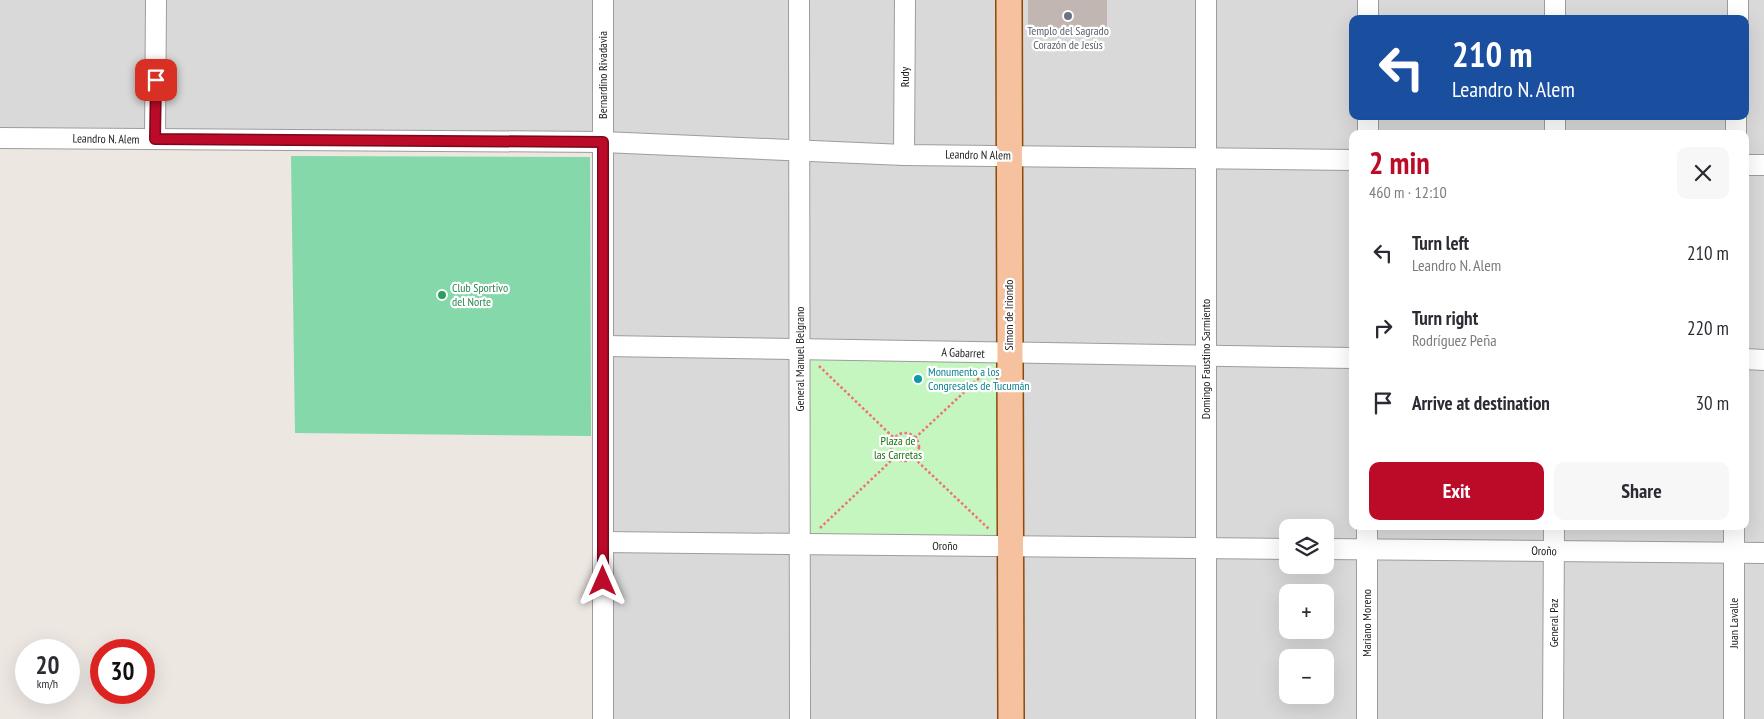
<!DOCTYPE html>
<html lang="en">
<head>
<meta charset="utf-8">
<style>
  body { margin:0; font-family:"PT Sans Narrow",sans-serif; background:#f7f7f7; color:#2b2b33; height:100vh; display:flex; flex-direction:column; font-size:19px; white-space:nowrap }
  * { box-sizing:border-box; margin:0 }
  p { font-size:16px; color:#7c7c81 }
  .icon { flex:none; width:28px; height:28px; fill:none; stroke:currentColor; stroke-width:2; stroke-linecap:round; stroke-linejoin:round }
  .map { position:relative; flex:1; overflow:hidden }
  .side { position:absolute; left:1349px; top:130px; width:400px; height:400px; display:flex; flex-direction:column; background:#fff; border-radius:10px; box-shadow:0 5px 20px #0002 }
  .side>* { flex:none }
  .top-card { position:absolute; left:1349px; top:15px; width:400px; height:105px; border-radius:10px; box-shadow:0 5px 20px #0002; background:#1a4fa0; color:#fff; overflow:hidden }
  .buttons { position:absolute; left:1279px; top:519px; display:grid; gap:10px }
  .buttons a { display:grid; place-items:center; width:55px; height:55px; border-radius:10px; background:#fff; box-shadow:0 5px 20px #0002; font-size:25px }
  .speed { position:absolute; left:15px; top:639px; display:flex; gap:10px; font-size:25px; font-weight:700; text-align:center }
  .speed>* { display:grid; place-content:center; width:65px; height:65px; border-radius:50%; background:#fff; box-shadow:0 5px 20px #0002; line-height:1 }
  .speed small { font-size:12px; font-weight:400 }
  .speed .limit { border:8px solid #d22; background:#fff; color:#111 }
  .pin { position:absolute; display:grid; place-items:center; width:42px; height:42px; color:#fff; margin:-21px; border-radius:10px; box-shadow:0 2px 8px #0006 }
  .me { position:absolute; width:55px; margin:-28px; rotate:0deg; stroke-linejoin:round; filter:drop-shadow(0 0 4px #0008) }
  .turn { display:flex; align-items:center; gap:18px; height:105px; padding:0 20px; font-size:22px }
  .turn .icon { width:65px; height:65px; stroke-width:2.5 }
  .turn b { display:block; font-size:35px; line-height:42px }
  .round { display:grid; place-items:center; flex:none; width:52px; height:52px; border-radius:10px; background:#f7f7f7 }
  .summary { display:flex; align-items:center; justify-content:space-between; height:85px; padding:0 20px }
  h1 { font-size:30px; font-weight:700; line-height:38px; color:#bc0b28 }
  .primary-button { display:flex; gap:10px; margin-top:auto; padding:10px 20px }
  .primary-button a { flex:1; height:58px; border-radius:10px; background:#bc0b28; color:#fff; font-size:20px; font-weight:700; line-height:58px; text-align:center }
  .primary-button a+a { background:#f7f7f7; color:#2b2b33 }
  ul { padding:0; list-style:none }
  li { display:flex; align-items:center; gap:15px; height:75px; padding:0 20px }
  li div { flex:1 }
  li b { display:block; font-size:19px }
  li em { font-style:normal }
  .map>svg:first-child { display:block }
  .residential { fill:#dad9d9; fill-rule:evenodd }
  .park { fill:#c5f6c0 }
  .pitch { fill:#84d8aa }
  .building { fill:#c1b6b2 }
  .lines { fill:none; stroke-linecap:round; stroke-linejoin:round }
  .minor-casing { stroke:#9d9d9d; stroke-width:22 }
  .major-casing { stroke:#8b4a08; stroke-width:28 }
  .path { stroke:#f16f77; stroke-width:2.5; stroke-dasharray:2.5 2.5; stroke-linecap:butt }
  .minor { stroke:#fff; stroke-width:20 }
  .major { stroke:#f6c19e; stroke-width:25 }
  .route-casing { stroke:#7a071a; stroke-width:12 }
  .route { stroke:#bc0b28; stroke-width:9 }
  .worship-dot { fill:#6b7280; stroke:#fff; stroke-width:2 }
  .leisure-dot { fill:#2e9e5b; stroke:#fff; stroke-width:2 }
  .culture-dot { fill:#0f9aa8; stroke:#fff; stroke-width:2 }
  .labels { text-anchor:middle; stroke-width:4.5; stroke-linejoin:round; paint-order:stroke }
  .worship-label { font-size:12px; fill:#5b616d; stroke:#fff }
  .street-label { font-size:12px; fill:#1c1c1c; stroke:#fff }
  .leisure-label { font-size:12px; fill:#27864d; stroke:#fff; text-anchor:start }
  .culture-label { font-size:12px; fill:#0d838f; stroke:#fff; text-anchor:start }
  .park-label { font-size:12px; fill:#197211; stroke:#fff }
</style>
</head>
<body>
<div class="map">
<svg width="1764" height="719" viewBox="0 0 1764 719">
  <rect width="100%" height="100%" fill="#ede7e2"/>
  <path class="residential" d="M0,0H1764V719H603V142L0,136ZM1352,19H1745V116H1352ZM1352,134H1745V526H1352ZM1288,528H1325V565H1288ZM1288,592H1325V630H1288ZM1288,658H1325V695H1288Z"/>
  <polygon class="park" points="800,348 1009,354 1012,546 800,545"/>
  <polygon class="pitch" points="291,156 590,157 591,436 295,433"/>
  <polygon class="building" points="1028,0 1107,0 1107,32 1028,34"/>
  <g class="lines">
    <defs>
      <g id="minor">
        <polyline points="603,0 603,719"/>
        <polyline points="799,0 800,719"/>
        <polyline points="1206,0 1206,719"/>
        <polyline points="1368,19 1368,0"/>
        <polyline points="1555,19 1555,0"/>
        <polyline points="1738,19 1738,0"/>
        <polyline points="1368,134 1368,116"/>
        <polyline points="1555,134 1555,116"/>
        <polyline points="1736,134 1736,116"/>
        <polyline points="0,138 603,142 904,155 1352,160"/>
        <polyline points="155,139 156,0"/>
        <polyline points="904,155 905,0"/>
        <polyline points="1745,165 1764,165"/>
        <polyline points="604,346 1352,358"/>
        <polyline points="1745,359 1764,360"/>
        <polyline points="1734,526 1734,719"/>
        <polyline points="603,542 1288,549"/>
        <polyline points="1325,549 1764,553"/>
        <polyline points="1367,719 1367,526"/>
        <polyline points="1553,719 1554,526"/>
      </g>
      <polyline id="major" points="1009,0 1011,719"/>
    </defs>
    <use href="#minor" class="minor-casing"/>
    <use href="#major" class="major-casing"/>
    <g class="path">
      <polyline points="819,366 894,438"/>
      <circle cx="905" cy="447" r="14"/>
      <polyline points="915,438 989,369"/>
      <polyline points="914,458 990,530"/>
      <polyline points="820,528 895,457"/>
    </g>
    <use href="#minor" class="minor"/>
    <use href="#major" class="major"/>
  </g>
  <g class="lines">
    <defs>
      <polyline id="route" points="156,80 155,139 603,142 603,581"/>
    </defs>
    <use href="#route" class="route-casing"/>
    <use href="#route" class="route"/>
  </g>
  <circle class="worship-dot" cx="1068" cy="16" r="5"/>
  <circle class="leisure-dot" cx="442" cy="295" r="5"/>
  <circle class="culture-dot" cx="918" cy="379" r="5"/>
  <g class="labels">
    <g class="worship-label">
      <text x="1068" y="35">Templo del Sagrado<tspan x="1068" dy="14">Corazón de Jesùs</tspan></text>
    </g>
    <g class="street-label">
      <text transform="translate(603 75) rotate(-90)" y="4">Bernardino Rivadavia</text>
      <text transform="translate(905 77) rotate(-90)" y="4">Rudy</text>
      <text transform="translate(106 139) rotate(1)" y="4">Leandro N. Alem</text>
      <text transform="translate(978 155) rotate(1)" y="4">Leandro N Alem</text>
      <text transform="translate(1009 315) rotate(-90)" y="4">Simon de Iriondo</text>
      <text transform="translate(963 353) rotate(2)" y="4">A Gabarret</text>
      <text transform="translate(800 359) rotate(-90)" y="4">General Manuel Belgrano</text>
      <text transform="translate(1206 359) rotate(-90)" y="4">Domingo Faustino Sarmiento</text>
      <text x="945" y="550">Oroño</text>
      <text transform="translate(1544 551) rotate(1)" y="4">Oroño</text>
      <text transform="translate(1367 623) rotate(-90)" y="4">Mariano Moreno</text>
      <text transform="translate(1554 623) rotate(-90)" y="4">General Paz</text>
      <text transform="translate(1734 623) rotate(-90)" y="4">Juan Lavalle</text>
    </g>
    <g class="leisure-label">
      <text x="452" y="292">Club Sportivo<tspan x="452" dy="14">del Norte</tspan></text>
    </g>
    <g class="culture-label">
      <text x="928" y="376">Monumento a los<tspan x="928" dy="14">Congresales de Tucumán</tspan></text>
    </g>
    <g class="park-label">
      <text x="898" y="445">Plaza de<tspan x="898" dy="14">las Carretas</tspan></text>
    </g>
  </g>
</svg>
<div class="buttons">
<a><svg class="icon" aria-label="layers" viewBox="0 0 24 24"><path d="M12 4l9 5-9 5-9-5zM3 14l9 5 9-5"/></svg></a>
<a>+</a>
<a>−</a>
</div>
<div class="speed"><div>20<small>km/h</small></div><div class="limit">30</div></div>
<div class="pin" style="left:156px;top:80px;background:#d93025"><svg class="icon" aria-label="arrive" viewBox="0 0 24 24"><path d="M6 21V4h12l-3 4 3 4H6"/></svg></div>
<svg class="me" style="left:603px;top:581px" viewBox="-20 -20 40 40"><path d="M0-17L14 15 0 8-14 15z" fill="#bc0b28" stroke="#fff" stroke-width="4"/></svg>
<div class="top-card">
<div class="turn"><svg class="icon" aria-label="left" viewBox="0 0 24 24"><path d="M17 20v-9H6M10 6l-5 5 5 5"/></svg><div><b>210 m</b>Leandro N. Alem</div></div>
</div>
<section class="side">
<div class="summary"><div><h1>2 min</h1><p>460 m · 12:10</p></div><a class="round"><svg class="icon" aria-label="close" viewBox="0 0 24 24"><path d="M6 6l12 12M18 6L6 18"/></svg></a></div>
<ul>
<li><svg class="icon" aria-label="left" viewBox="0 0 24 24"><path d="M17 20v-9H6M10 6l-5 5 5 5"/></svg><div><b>Turn left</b><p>Leandro N. Alem</p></div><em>210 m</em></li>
<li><svg class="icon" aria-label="right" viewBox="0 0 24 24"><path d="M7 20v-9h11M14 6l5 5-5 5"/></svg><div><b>Turn right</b><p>Rodríguez Peña</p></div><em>220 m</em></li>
<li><svg class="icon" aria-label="arrive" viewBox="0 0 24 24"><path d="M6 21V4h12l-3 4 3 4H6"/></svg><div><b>Arrive at destination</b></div><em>30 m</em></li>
</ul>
<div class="primary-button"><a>Exit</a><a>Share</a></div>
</section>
</div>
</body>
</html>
